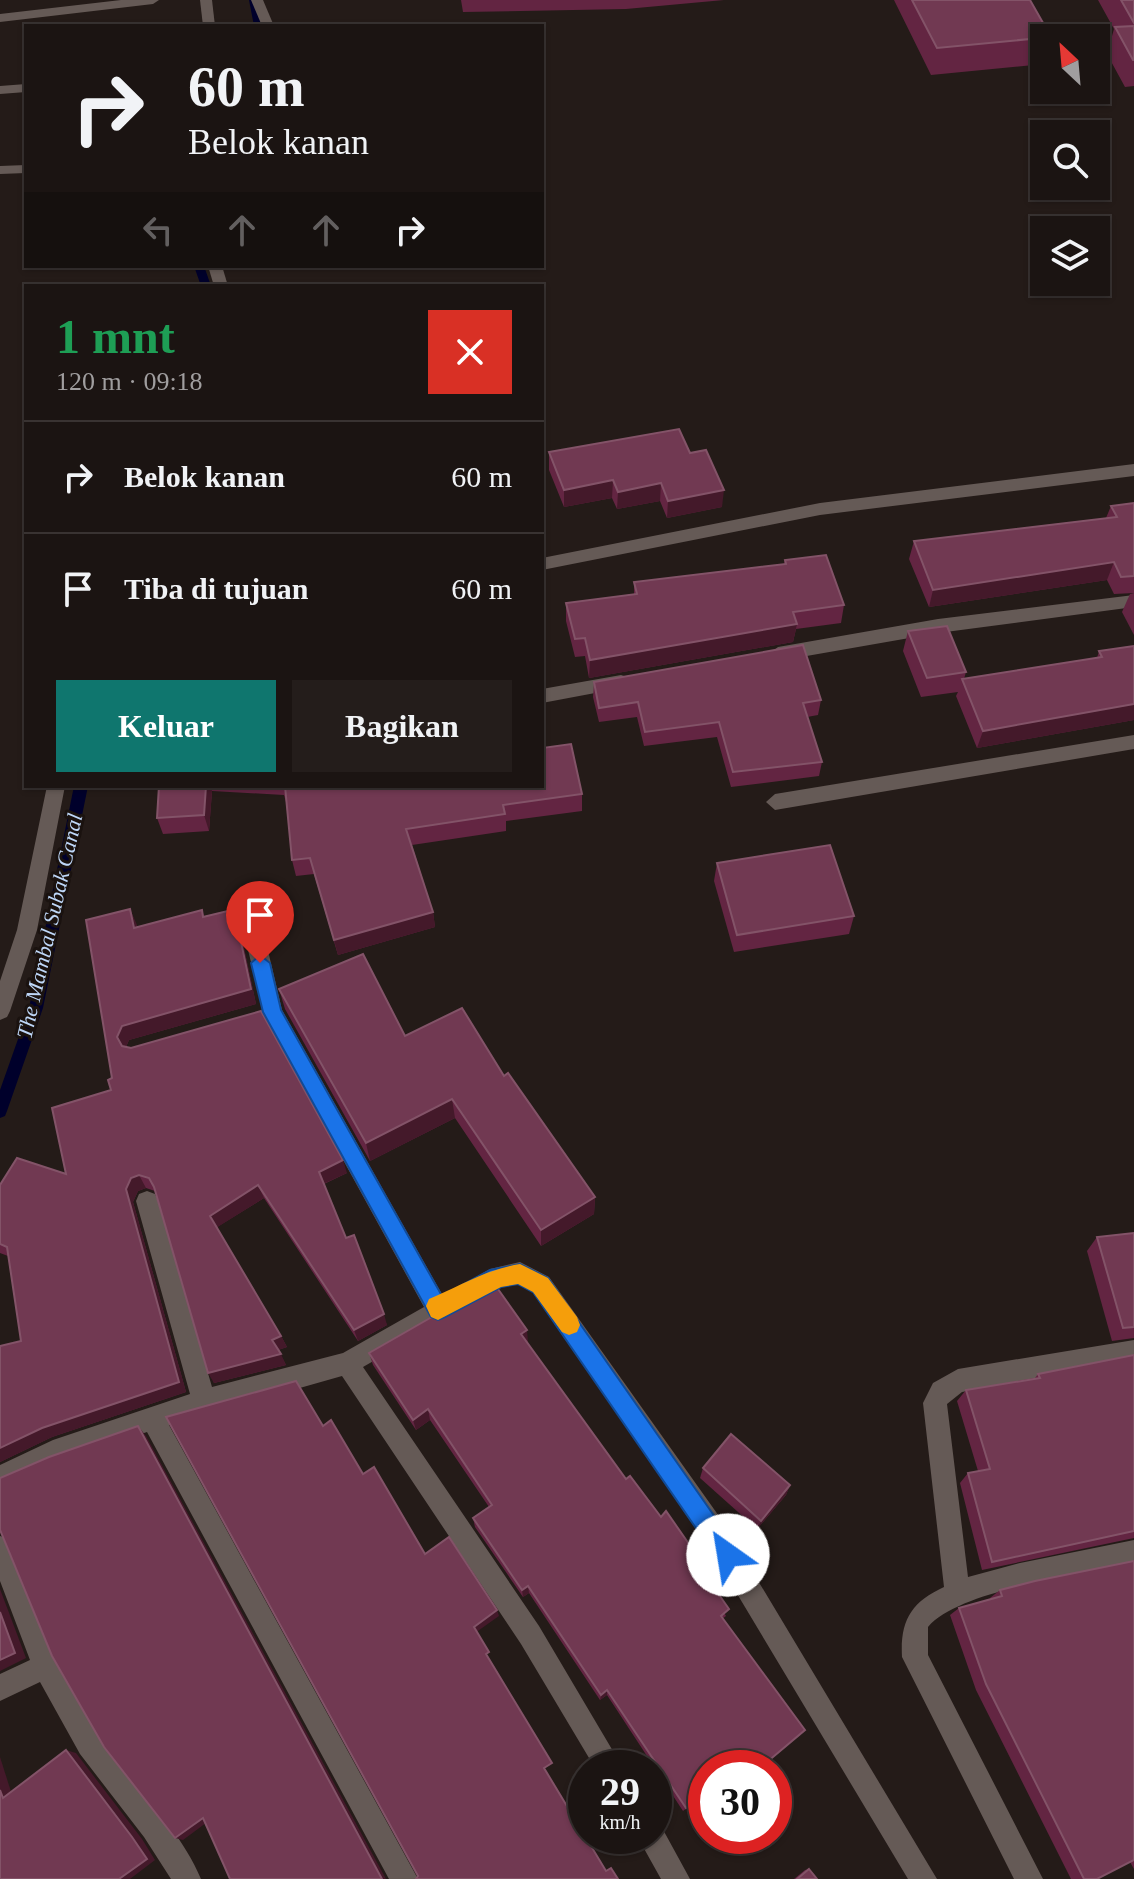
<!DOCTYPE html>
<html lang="id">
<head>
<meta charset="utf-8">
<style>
  body { margin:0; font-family:"Times New Roman",serif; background:#241d1b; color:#f1f3f6; height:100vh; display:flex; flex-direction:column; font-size:30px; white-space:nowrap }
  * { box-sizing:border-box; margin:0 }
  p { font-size:26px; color:#a09e9f }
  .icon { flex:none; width:44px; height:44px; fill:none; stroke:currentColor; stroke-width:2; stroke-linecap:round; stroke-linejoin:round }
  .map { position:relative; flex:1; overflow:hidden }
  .side { position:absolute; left:24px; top:284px; width:520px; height:504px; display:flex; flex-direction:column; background:#1b1412; border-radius:0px; box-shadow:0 2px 6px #0004,0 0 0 2px #393332 }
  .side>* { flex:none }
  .top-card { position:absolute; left:24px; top:24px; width:520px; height:244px; border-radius:0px; box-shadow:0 2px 6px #0004,0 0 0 2px #393332; background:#1b1412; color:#f1f3f6; overflow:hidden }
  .needle { width:52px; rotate:334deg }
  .buttons { position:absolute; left:1030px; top:24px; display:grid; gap:16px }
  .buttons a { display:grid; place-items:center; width:80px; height:80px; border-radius:0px; background:#1b1412; box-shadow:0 2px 6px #0004,0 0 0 2px #393332; font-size:40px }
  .speed { position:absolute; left:568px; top:1750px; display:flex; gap:16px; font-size:40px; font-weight:700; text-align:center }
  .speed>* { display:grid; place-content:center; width:104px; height:104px; border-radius:50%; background:#1b1412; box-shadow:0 2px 6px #0004,0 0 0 2px #393332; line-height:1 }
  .speed small { font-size:20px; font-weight:400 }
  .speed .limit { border:12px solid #d22; background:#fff; color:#111 }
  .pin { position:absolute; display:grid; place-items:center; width:68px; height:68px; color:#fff; margin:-82px -34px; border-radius:50% 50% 50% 0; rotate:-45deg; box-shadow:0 0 8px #0007 }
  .pin .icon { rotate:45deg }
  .me { position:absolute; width:88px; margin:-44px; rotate:328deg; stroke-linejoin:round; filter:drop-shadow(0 0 6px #0008) }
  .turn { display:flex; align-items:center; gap:28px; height:168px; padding:0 32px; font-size:36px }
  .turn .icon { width:104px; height:104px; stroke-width:2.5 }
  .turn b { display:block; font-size:56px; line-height:68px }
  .lanes { display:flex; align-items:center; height:76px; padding:0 32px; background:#0003; justify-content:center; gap:40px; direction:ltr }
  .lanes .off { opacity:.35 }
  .round { display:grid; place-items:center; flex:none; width:84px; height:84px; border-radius:0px; background:#241d1b }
  .head { display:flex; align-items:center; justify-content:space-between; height:136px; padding:0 32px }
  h1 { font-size:48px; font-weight:700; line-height:60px; color:#1e9e55 }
  .action { display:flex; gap:16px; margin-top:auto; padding:16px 32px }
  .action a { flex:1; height:92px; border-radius:0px; background:#0f766e; color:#fff; font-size:32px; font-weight:700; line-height:92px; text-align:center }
  .action a+a { background:#241d1b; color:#f1f3f6 }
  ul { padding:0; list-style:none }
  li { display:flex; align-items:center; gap:24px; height:112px; padding:0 32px; border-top:2px solid #393332 }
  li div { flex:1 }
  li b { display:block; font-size:30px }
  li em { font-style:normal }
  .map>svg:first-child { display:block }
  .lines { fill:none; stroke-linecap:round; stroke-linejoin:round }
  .stream { fill:#00002b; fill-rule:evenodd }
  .street { fill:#655a56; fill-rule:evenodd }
  .wall { fill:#632542 }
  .shaded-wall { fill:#44192a }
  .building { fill:#713952; stroke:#835368; stroke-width:2 }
  .route { fill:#1a73e8; stroke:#114b97; stroke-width:2 }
  .slow { fill:#f59e0b }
  .labels { text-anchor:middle; stroke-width:6; stroke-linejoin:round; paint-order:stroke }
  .water-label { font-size:22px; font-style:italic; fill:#bed7f8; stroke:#1a120f }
</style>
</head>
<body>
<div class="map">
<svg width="1134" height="1879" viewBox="0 0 1134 1879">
  <rect width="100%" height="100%" fill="#241b18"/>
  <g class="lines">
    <g class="stream">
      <polygon points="249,0 257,0 262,26 254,26"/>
      <polygon points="194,266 204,266 211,286 201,286"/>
      <polygon points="74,786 88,786 43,1008 7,1111 5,1116 0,1118 0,1090 29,1008"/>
    </g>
    <g class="street">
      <polygon points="121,0 159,0 153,4 0,22 0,14"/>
      <polygon points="200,0 212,0 215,26 203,26"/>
      <polygon points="251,0 263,0 274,26 262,26"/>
      <polygon points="26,84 26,92 0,94 0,86"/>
      <polygon points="26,165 26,173 0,174 0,166"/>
      <polygon points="208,266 222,266 228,286 214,286"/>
      <polygon points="1134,464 1134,476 820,515 542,570 542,558 820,503"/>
      <polygon points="1134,595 1134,607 938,633 778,661 769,654 778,647 938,619"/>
      <polygon points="621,675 627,677 630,682 627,687 542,703 542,689"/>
      <polygon points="1134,735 1134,749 775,810 766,802 775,794"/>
      <polygon points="47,786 65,786 37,930 10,1011 7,1017 0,1020 0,981 17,930"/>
      <polygon points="255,930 262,932 265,938 282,1010 443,1296 490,1269 520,1262 549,1277 721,1519 937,1879 908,1879 703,1537 533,1293 518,1284 502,1287 363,1367 539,1626 623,1768 595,1768 521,1644 342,1376 169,1425 418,1879 389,1879 147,1432 57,1463 0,1490 0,1465 53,1440 190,1394 136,1201 139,1194 147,1191 155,1194 158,1201 212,1387 343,1353 424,1307 265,1018 245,938 248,932"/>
      <path d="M1134,1340V1362L962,1392L947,1404L968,1577L1020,1563L1134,1540V1564C1083,1575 961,1589 928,1627V1655L1043,1879H1014L902,1657C900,1621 911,1602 944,1587L923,1403L933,1383L958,1369Z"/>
      <path d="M0,1536L9,1539C36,1606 58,1673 98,1734C130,1784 178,1824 201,1879H171L144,1837L80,1754L40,1682L0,1701V1674L30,1660L0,1581Z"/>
      <polygon points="654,1824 661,1826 690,1879 661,1879 637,1836 654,1836"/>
    </g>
  </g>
  <g class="wall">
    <polygon points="461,0 724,0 626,9 463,12"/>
    <polygon points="894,0 1030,0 1051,37 1044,38 1044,64 931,75"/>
    <polygon points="1098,0 1134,0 1134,86 1125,87 1107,54 1114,29"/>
    <polygon points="549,452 690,453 722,507 667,518 660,501 617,509 612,498 564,507 549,470"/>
    <polygon points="1134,503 1134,593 1114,594 1107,580 929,607 909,559 914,541 1106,518 1111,506"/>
    <polygon points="785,560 844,605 841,623 796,629 793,642 589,678 585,656 575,657 566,621 566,603 634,594 634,582 784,564"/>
    <polygon points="1134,593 1134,635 1122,612 1130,594"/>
    <polygon points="908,631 966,672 964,679 1097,658 1099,651 1134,646 1134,720 977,748 956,696 958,692 921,697 903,651"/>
    <polygon points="594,682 821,700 818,715 807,717 822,762 819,776 731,787 717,737 644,746 637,717 599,722 593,697"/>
    <polygon points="159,786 542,786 582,794 582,811 506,821 506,831 412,845 433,912 435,927 338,955 314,874 296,876 292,860 286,802 284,795 212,791 209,831 163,834 157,818"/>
    <polygon points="717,863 854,916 849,934 734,952 714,881"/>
    <polygon points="130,909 137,927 202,910 204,916 245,923 242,939 256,1004 129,1040 126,1047 347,1173 324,1184 346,1238 387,1325 358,1341 264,1198 217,1227 281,1336 287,1347 278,1350 286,1365 214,1383 155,1191 146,1188 138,1191 133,1202 186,1392 52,1437 0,1462 0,1346 21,1341 8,1256 0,1253 0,1185 66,1174 111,1090"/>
    <polygon points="279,989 405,1036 504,1076 595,1197 594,1214 541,1246 455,1118 370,1161 285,1009"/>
    <polygon points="1134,1233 1134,1338 1112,1341 1087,1251 1097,1237"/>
    <polygon points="527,1342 626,1479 661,1517 694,1559 726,1616 722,1619 760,1768 706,1768 706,1792 683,1811 607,1695 600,1700 529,1593 523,1597 475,1527 473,1518 489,1507 430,1420 416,1430 373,1365 369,1353"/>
    <polygon points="1134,1355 1134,1538 982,1570 960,1483 968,1473 978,1471 957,1401 966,1390 1035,1378 1038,1374"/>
    <polygon points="703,1468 790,1485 786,1495 757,1529 700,1478"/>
    <polygon points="1134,1561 1134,1869 1130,1862 1097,1879 1071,1879 976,1690 950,1615 959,1608 991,1599 990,1598 1000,1590"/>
    <polygon points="809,1869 817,1879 794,1879 805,1870"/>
  </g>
  <g class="shaded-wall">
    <polygon points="613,480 612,498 564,507 564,490"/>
    <polygon points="661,483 660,501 617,509 618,492"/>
    <polygon points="724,490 722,507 667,518 668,501"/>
    <polygon points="1114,562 1107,580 929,607 933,590"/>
    <polygon points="797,624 793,642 589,678 590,660"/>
    <polygon points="1134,704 1134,720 977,748 983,731"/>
    <polygon points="206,786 210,786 212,791 209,831 204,815"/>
    <polygon points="240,908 245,923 242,939 256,1004 129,1040 124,1051 117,1037 122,1026 237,923"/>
    <polygon points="130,909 137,925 140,943 134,928"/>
    <polygon points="433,912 435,927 338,955 334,940"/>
    <polygon points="452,1099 455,1118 370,1161 366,1143"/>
    <polygon points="343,1160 347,1173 323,1184 319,1172"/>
    <polygon points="139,1175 146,1188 138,1191 133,1202 186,1392 52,1437 0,1462 0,1448 131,1178"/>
    <polygon points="258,1185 264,1198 216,1228 210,1216"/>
    <polygon points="595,1197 594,1214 541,1246 541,1230"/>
    <polygon points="384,1314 387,1325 358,1341 354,1330"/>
    <polygon points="527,1330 528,1342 522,1346 521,1334"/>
    <polygon points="281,1336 287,1347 278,1350 272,1340"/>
    <polygon points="281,1354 286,1365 214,1383 208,1373"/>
    <polygon points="428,1409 430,1420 416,1430 413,1420"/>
    <polygon points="138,1426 146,1436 386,1879 382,1879"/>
    <polygon points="790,1485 786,1495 757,1529 761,1521"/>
    <polygon points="528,1586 529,1593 523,1597 522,1590"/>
    <polygon points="0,1589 26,1658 0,1671"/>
    <polygon points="497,1610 499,1616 475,1633 474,1627"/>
    <polygon points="607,1690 607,1695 600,1700 601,1695"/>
    <polygon points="66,1750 76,1753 142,1839 155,1860 130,1879 119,1879"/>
    <polygon points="0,1757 14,1801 3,1798 0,1790"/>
    <polygon points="203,1818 210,1820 183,1840 175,1838"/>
  </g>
  <g class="building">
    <polygon points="912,0 1030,0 1051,37 937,48"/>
    <polygon points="1121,0 1134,0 1134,23"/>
    <polygon points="1134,26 1134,60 1133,60 1115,27"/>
    <polygon points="679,429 690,453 706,450 724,490 668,501 661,483 618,492 613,480 564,490 549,452"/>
    <polygon points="1134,503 1134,576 1121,577 1114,562 933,590 914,541 1117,517 1111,506"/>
    <polygon points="826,555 844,605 793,612 797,624 590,660 585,638 575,639 566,603 637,594 634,582 786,564 785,560"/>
    <polygon points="947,626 966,672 927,678 908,631"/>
    <polygon points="803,645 821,700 803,703 822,762 733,772 719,722 645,732 638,702 599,708 594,682"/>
    <polygon points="1134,646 1134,704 983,731 962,679 1102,657 1099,651"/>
    <polygon points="571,744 582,794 503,805 505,814 406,829 433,912 334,940 310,858 292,860 285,786 542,786 542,748"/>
    <polygon points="159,786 206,786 204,815 157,818"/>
    <polygon points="830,845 854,916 737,935 717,863"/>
    <polygon points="240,908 237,923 251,989 122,1026 117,1037 122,1046 131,1048 261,1011 343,1160 319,1172 346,1238 354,1235 384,1314 354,1330 258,1185 210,1216 281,1336 272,1340 281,1354 208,1373 154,1187 149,1178 139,1175 131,1178 126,1189 179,1382 42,1428 0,1448 0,1346 21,1341 7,1247 0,1244 0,1185 17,1158 66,1174 52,1108 111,1090 108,1080 112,1078 86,920 130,909 134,928 202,910 203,917"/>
    <polygon points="363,954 405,1036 462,1008 504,1076 508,1073 595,1197 541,1230 452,1099 366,1143 279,989"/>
    <polygon points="1134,1233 1134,1327 1123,1328 1097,1237"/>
    <polygon points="493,1282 527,1330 521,1334 626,1479 630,1476 661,1517 666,1511 696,1554 692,1556 729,1609 721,1616 805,1730 760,1768 741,1768 738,1764 734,1768 706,1768 706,1791 686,1808 607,1690 601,1695 528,1586 522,1590 473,1518 492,1505 428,1409 413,1420 369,1353"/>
    <polygon points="1134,1355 1134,1531 992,1562 968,1473 990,1469 966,1390 1040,1378 1038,1374"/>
    <polygon points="296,1381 323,1426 331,1420 363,1474 374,1467 425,1554 449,1537 497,1610 474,1627 489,1652 486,1654 552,1763 544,1768 606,1871 611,1868 618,1879 416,1879 418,1876 166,1417"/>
    <polygon points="138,1426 382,1879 230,1879 203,1818 175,1838 104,1747 52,1656 0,1530 0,1478 49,1457"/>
    <polygon points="731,1434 790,1485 761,1521 703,1468"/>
    <polygon points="1134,1561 1134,1860 1097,1879 1084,1879 986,1684 959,1608 1002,1596 1000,1590 1035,1581"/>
    <polygon points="0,1612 15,1653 0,1660"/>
    <polygon points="66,1750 132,1837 147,1859 119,1879 0,1879 0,1790 3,1798"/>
    <polygon points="809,1869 817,1879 797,1879"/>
  </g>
  <polygon class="route" points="260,955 270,963 281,1010 442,1296 490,1270 520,1264 548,1278 736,1547 739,1555 736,1563 728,1566 720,1563 533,1292 518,1284 501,1287 445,1317 438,1320 431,1317 263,1012 251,963"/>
  <path class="slow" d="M520,1264L548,1278L577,1317L580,1325L577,1332L569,1335L562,1332L533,1292L518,1284L501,1287L438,1320L431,1317L426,1306L429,1299C458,1287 487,1269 520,1264Z"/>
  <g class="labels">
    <g class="water-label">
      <text transform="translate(49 926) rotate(-77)" y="8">The Mambal Subak Canal</text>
    </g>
  </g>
</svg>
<div class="buttons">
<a><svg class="needle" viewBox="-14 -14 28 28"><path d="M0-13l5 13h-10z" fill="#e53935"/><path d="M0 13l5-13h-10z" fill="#a09e9f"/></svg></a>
<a><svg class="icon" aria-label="search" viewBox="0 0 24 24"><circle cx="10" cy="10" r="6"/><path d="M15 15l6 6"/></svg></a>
<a><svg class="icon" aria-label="layers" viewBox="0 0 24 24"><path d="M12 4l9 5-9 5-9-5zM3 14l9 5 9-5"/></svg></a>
</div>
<div class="speed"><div>29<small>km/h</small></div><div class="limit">30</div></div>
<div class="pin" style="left:260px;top:963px;background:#d93025"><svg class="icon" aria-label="arrive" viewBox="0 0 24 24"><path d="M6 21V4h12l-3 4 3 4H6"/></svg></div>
<svg class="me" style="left:728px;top:1555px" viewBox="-20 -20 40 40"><circle r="19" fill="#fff"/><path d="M0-13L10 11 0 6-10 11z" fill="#1a73e8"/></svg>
<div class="top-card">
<div class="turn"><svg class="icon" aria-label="right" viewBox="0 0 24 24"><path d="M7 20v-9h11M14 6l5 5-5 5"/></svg><div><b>60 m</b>Belok kanan</div></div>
<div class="lanes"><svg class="icon off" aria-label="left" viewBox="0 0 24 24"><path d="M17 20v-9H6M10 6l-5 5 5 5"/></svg><svg class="icon off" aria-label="ahead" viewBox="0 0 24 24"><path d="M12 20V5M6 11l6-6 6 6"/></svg><svg class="icon off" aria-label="ahead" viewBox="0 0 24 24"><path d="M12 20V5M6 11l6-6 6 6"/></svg><svg class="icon" aria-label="right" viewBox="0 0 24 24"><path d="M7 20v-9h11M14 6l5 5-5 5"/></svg></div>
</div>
<section class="side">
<div class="head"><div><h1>1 mnt</h1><p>120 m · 09:18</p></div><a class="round" style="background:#d93025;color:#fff"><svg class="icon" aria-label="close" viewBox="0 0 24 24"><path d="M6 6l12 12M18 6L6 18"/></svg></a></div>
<ul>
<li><svg class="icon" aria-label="right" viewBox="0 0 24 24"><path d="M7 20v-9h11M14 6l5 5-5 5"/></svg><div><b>Belok kanan</b></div><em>60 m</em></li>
<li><svg class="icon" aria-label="arrive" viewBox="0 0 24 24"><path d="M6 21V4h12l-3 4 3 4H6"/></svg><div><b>Tiba di tujuan</b></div><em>60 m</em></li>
</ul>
<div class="action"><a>Keluar</a><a>Bagikan</a></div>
</section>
</div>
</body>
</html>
